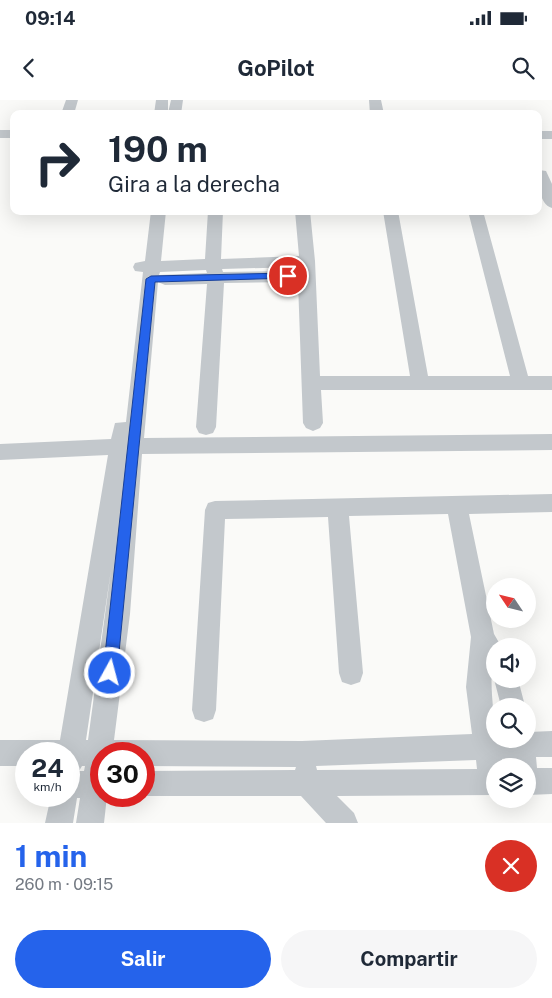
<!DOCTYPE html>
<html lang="es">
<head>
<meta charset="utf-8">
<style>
  body { margin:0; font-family:"Public Sans",sans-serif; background:#f6f6f7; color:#1f2937; height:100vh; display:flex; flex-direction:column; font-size:19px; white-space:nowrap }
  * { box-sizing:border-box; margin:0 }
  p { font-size:16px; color:#747a83 }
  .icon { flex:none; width:28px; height:28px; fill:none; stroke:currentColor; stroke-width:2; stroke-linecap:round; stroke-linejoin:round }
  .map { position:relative; height:723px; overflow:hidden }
  .side { display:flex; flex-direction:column; background:#fff; flex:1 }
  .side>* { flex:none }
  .banner { position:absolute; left:10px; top:10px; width:532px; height:105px; border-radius:10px; box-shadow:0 5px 20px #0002; background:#fff; color:#1f2937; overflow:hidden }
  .needle { width:32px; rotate:305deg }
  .buttons { position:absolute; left:486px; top:478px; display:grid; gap:10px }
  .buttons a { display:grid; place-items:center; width:50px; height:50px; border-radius:50%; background:#fff; box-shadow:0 5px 20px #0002; font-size:25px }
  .speed { position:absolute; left:15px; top:642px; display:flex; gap:10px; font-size:25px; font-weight:700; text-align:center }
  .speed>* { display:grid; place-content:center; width:65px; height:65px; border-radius:50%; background:#fff; box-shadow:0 5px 20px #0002; line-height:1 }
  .speed small { font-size:12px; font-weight:400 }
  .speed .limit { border:8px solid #d22; background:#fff; color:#111 }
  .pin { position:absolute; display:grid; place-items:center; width:42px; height:42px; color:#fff; margin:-21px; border:2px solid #fff; border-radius:50%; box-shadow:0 1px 5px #0007 }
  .me { position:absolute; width:55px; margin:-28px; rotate:7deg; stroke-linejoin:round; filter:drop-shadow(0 0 4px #0008) }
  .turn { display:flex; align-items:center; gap:18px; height:105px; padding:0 15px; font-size:22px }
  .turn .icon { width:65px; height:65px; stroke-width:2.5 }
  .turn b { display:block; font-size:35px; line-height:42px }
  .round { display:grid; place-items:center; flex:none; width:52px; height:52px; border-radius:26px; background:#f6f6f7 }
  .overview { display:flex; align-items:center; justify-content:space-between; height:85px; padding:0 15px }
  h1 { font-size:30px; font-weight:700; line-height:38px; color:#2563eb }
  .primary-button { display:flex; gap:10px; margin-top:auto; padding:10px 15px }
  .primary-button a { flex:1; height:58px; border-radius:30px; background:#2563eb; color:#fff; font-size:20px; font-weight:700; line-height:58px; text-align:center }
  .primary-button a+a { background:#f6f6f7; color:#1f2937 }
  .status { display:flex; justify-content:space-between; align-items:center; height:35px; padding:0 25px; background:#fff; direction:ltr }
  .status svg { height:14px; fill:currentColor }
  header { display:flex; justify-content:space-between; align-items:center; height:65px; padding:0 15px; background:#fff; font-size:22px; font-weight:700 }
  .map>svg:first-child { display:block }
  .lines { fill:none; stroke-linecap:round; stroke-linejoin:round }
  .minor { fill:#c3c8cc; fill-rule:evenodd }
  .route { fill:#2563eb; stroke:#184099 }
</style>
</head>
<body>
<div class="status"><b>09:14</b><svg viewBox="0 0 49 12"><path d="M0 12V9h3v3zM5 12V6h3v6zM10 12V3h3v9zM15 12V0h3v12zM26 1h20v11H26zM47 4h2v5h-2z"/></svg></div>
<header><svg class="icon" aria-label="back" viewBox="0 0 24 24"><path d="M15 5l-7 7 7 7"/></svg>GoPilot<svg class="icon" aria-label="search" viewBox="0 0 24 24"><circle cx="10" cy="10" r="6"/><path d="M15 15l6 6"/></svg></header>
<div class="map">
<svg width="552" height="723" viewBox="0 0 552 723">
  <rect width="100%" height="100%" fill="#fafaf8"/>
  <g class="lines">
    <g class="minor">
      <polygon points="66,0 78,0 74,14 61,14"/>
      <polygon points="156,0 168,0 168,13 171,0 183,0 181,14 154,14"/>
      <polygon points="369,0 381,0 384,14 370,14"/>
      <rect x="0" y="30" width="14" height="8"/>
      <rect x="539" y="31" width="13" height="8"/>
      <path d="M539,70L546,71L552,84V108C538,104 539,82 539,70Z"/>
      <path d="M151,111H166L161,161L205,159L208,111H223L221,159L299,156L295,111H310L315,161L320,276H410L383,111H398L428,276H510L468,111H483L528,276H552V290H321L323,323L320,328L313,331L306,328L303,323L298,182L224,183L216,327L213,333L206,335L199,333L196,327L207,184L165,185L158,182L144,338L552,334V350L142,354L130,514L114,640L302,641L472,634L466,587L471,537L448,414L349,416L363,573L360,582L351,585L342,582L339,573L328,417L225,419L216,610L213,619L204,622L195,619L192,610L205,410L208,403L215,401L552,394V412L469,414L494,534L501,546H495V571L492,570C490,593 495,615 495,639H528V630L529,632L552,631V657H536L537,668H552V694L528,695V666H512L510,658L502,659L503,666H495V695L337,696L354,713L358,723H326L301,696H142H144V671L295,670L296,667L144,666V654H101V696H107L104,723H76L80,698H77L73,723H45L51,696H69V654H26V666H0V640H60L108,355L0,360V344L111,339L115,323L126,322L143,172L135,171L133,167L135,163L145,161ZM299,167L298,171L223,172L222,169ZM206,170L207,173L159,175L160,172ZM111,470L88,640H86ZM476,660L477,669L317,670L316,666ZM82,666H85L84,671H79Z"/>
      <polygon points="495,576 495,579 518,579 525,606 501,606 494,579"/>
    </g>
  </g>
  <polygon class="route" points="288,173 293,176 291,178 155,182 117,573 115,578 110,580 105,578 103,573 146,179 151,176"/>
</svg>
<div class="buttons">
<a><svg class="needle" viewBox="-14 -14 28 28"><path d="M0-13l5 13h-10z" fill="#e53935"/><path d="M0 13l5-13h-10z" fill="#747a83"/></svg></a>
<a><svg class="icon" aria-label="sound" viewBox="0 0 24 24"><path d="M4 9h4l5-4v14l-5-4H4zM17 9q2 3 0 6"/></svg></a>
<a><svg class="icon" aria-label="search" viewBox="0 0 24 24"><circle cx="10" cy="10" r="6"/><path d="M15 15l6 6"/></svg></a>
<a><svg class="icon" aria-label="layers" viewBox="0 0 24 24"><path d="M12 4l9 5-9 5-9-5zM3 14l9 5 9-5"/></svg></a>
</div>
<div class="speed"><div>24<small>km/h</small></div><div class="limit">30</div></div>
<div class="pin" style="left:288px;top:176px;background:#d93025"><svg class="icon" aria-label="arrive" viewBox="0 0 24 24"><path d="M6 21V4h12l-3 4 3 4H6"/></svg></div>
<svg class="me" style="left:110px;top:573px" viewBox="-20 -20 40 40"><circle r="17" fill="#2563eb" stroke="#fff" stroke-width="3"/><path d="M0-11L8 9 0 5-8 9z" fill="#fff"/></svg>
<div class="banner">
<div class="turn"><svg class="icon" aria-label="right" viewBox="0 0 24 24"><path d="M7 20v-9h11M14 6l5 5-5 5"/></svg><div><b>190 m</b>Gira a la derecha</div></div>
</div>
</div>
<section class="side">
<div class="overview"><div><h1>1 min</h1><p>260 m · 09:15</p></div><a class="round" style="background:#d93025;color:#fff"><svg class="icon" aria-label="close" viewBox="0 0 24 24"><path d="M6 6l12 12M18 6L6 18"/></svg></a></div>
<div class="primary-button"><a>Salir</a><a>Compartir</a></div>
</section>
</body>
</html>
